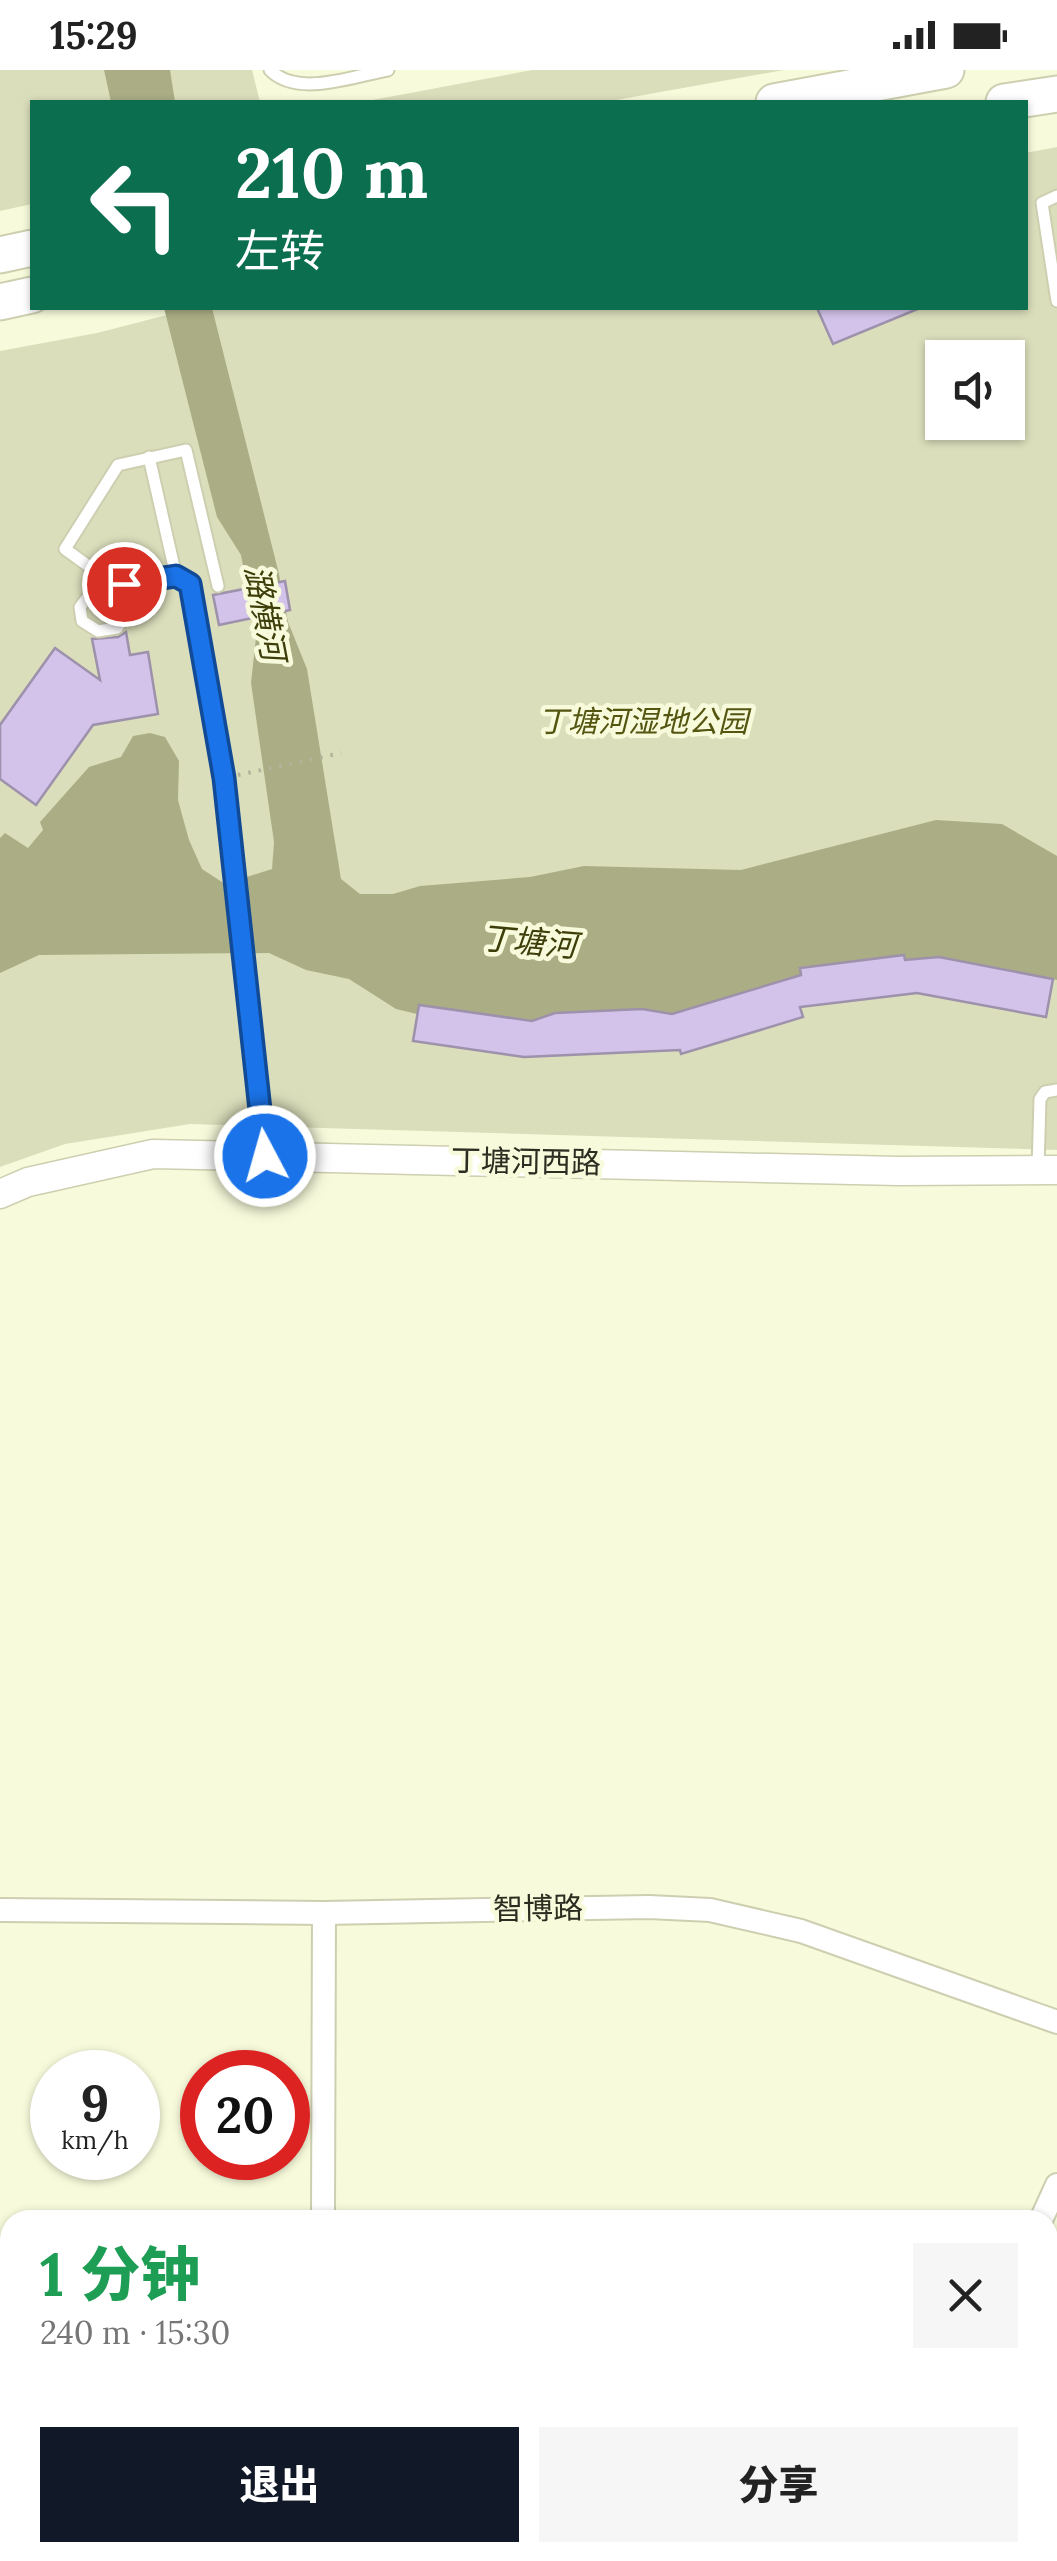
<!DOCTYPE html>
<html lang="zh">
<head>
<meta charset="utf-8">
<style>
  body { margin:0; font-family:Lora,"Noto Sans SC",serif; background:#f6f6f6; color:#222; height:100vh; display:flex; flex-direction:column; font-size:38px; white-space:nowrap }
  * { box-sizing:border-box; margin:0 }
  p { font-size:32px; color:#767676 }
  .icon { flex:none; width:55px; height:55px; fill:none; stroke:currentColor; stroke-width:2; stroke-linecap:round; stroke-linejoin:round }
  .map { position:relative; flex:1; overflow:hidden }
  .sheet { position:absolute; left:0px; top:2140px; width:1058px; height:352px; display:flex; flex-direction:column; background:#fff; border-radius:30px 30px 0 0; box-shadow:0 2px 8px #0004 }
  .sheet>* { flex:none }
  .guide { position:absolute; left:30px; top:30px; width:998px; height:210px; border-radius:0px; box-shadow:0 2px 8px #0004; background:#0b6e4f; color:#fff; overflow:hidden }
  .buttons { position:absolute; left:925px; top:270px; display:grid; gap:20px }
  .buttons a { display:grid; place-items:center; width:100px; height:100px; border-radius:0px; background:#fff; box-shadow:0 2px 8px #0004; font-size:50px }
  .speed { position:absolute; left:30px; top:1980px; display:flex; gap:20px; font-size:50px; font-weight:700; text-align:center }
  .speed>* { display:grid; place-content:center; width:130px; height:130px; border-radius:50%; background:#fff; box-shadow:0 2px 8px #0004; line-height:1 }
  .speed small { font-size:25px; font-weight:400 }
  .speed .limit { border:15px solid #d22; background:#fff; color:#111 }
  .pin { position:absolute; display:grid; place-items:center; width:85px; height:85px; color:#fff; margin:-42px; border:5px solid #fff; border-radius:50%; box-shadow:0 2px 10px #0007 }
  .me { position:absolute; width:110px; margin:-55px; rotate:354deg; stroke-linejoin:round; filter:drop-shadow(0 0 8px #0008) }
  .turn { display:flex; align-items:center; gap:35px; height:210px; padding:0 40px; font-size:45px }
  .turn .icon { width:130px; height:130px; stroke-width:2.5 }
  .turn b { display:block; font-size:70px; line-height:85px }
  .round { display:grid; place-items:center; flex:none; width:105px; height:105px; border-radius:0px; background:#f6f6f6 }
  .summary { display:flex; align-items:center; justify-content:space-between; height:170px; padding:0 40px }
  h1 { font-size:60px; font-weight:800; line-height:75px; color:#1e9e55 }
  .action { display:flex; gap:20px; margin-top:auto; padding:20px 40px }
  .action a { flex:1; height:115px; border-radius:0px; background:#111827; color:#fff; font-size:40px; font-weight:800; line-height:115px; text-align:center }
  .action a+a { background:#f6f6f6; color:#222 }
  .status { display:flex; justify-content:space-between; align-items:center; height:70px; padding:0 50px; background:#fff; direction:ltr }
  .status svg { height:28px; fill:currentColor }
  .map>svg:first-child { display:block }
  .green { fill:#dbdebb; fill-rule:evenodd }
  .water { fill:#abae84 }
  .building { fill:#d3c2e9; stroke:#9d91ac; stroke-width:2.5 }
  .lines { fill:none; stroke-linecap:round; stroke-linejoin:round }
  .service-casing { stroke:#cdcfb0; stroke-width:15 }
  .minor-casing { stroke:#cdcfb0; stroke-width:26 }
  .tertiary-casing { stroke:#cdcfb0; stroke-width:31 }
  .primary-casing { stroke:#cdcfb0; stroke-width:39 }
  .path { stroke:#b1b49a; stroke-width:4; stroke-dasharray:2.5 8; stroke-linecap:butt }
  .service { stroke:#fff; stroke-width:11 }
  .minor { stroke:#fff; stroke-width:22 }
  .tertiary { stroke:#fff; stroke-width:28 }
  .primary { stroke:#fff; stroke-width:35 }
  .route-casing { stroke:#114b97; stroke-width:25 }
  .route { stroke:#1a73e8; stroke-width:18 }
  .labels { text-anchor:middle; stroke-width:9; stroke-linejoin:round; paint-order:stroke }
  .park-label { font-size:30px; font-style:italic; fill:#545510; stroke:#f8fbdb }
  .street-label { font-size:30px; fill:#2c2d21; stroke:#f8fbdb }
  .water-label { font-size:32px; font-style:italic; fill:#3d3e0a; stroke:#f8fbdb }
</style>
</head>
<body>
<div class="status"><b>15:29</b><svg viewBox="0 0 49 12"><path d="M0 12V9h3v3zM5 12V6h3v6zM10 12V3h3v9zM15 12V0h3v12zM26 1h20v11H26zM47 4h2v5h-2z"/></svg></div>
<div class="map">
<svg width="1057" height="2491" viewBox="0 0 1057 2491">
  <rect width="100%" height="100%" fill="#f8fbdb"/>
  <g class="green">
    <polygon points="0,0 252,0 260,32 32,32 32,134 0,141"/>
    <polygon points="532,0 784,0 605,32 362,32"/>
    <path d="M1057,77V1080L190,1054L65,1074L0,1097V281L97,263L194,238H1025V83ZM942,288H1008V352H942Z"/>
  </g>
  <g class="water">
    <polygon points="104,0 170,0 175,32 111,32"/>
    <polygon points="164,238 212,238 279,504 288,552 307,599 341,809 360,824 393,824 420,816 530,807 584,796 741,800 936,750 1002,754 1057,786 1057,910 939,887 907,904 904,885 800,898 801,907 669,945 642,939 555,943 530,951 419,935 417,944 396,939 349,909 306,900 269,883 39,885 0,903 0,768 5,763 28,778 43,760 40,752 89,697 121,687 133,666 150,663 165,667 179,691 178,730 189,770 202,799 225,814 272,799 274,772 251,613 256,567 241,485 217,447"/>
  </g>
  <g class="building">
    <polygon points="817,238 920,238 833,274"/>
    <polygon points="285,511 290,540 219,555 213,525"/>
    <polygon points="126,562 130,585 148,582 158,644 93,655 36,735 0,709 0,655 55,578 100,610 92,569 118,567"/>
    <polygon points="904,885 905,890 939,887 1053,909 1046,947 917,923 800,937 803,947 681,984 680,980 524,987 413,971 419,935 532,951 555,943 642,939 672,944 801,905 800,898"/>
  </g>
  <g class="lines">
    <defs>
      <g id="service">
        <path d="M270,0C298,28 352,6 388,0"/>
        <polyline points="1057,126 1042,133 1057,231"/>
        <polyline points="149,387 176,506 190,515 224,709 265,1086"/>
        <polyline points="176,506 116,516 65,479 118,395 186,380 218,516"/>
        <polyline points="116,516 93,520 80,537 82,551 98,561 117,558 129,541 124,514"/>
        <polyline points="1038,1099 1040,1029 1045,1022 1057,1020"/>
      </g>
      <g id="minor">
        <polyline points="0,1840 324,1843 649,1837 710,1840 801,1861 1057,1952"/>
        <polyline points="323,2150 324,1843"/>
        <polyline points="1041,2150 1057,2115"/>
        <polyline points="253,2491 255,2482"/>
        <polyline points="863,2491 868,2482"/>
      </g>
      <polyline id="tertiary" points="0,1124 28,1112 153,1084 899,1101 1057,1100"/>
      <g id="primary">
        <polyline points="774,32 946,0"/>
        <polyline points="1004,32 1057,24"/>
        <polyline points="0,185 32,178"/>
        <polyline points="0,232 32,225"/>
      </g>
    </defs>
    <use href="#service" class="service-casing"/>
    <use href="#minor" class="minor-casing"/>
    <use href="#tertiary" class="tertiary-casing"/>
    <use href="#primary" class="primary-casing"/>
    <polyline class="path" points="238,705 341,683"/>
    <use href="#service" class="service"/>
    <use href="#minor" class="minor"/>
    <use href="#tertiary" class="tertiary"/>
    <use href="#primary" class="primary"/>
  </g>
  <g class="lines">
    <defs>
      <polyline id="route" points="124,514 176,506 190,514 224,708 265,1086"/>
    </defs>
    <use href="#route" class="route-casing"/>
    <use href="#route" class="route"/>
  </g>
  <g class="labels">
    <g class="park-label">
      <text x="643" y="662">丁塘河湿地公园</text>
    </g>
    <g class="street-label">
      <text transform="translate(526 1092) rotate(1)" y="10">丁塘河西路</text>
      <text transform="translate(538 1839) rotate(-1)" y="10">智博路</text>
    </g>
    <g class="water-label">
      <text transform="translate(265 543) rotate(79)" y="11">潞横河</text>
      <text transform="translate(529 872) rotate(5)" y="11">丁塘河</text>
    </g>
  </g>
</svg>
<div class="buttons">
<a><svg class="icon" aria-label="sound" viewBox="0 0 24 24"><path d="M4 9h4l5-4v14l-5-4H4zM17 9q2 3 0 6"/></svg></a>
</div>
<div class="speed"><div>9<small>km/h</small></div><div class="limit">20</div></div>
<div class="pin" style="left:124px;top:514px;background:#d93025"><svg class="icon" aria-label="arrive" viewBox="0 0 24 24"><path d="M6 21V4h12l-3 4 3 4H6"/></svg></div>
<svg class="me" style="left:265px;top:1086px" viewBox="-20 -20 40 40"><circle r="17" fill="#1a73e8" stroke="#fff" stroke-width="3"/><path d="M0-11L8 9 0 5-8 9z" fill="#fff"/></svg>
<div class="guide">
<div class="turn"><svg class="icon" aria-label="left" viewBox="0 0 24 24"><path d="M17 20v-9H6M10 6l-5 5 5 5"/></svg><div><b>210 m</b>左转</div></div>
</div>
<section class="sheet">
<div class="summary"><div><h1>1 分钟</h1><p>240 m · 15:30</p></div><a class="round"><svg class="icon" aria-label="close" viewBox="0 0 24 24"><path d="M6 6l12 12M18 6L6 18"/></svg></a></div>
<div class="action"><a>退出</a><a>分享</a></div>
</section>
</div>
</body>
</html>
